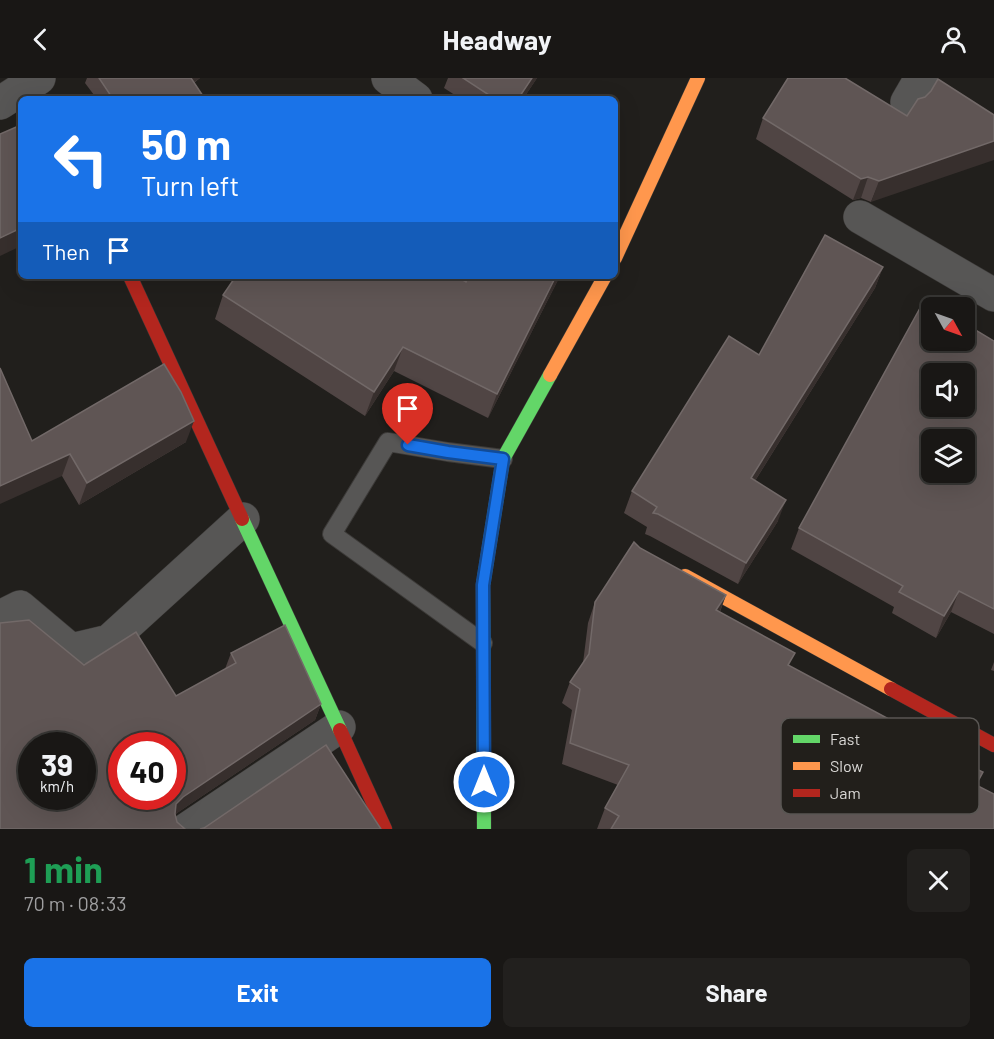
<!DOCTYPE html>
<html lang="en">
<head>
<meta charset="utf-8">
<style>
  body { margin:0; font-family:Barlow,sans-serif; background:#22201e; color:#f1f3f6; height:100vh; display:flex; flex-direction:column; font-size:22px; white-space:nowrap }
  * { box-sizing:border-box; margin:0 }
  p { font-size:20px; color:#9f9fa0 }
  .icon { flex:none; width:33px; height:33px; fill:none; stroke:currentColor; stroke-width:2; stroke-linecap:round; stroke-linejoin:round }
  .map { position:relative; height:751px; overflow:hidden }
  .drawer { display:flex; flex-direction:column; background:#191715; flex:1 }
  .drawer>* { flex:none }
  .hud { position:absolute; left:18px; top:18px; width:600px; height:183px; border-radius:9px; box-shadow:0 6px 24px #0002,0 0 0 2px #373634; background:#1a73e8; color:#fff; overflow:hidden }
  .needle { width:39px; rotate:130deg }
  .buttons { position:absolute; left:921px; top:219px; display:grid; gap:12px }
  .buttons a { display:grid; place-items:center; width:54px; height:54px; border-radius:9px; background:#191715; box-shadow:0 6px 24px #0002,0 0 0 2px #373634; font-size:30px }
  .speed { position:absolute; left:18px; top:654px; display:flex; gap:12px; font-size:30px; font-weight:700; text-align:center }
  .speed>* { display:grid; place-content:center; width:78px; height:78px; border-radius:50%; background:#191715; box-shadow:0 6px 24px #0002,0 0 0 2px #373634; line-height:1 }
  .speed small { font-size:15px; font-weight:400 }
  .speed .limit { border:9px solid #d22; background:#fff; color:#111 }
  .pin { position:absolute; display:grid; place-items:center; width:51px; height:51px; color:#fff; margin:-62px -26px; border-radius:50% 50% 50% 0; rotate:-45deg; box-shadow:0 0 6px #0007 }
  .pin .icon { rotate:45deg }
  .me { position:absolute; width:66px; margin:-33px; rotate:0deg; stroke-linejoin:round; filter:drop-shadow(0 0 4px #0008) }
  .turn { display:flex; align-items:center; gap:21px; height:126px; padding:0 24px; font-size:27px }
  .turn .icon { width:78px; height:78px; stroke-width:2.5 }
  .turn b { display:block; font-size:42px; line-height:51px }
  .then { display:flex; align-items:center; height:57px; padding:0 24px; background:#0003; gap:12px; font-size:22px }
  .round { display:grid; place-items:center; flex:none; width:63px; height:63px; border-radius:9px; background:#22201e }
  .summary { display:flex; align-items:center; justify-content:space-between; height:102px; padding:0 24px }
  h1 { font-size:36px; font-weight:700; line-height:45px; color:#1e9e55 }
  .action { display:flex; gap:12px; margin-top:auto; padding:12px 24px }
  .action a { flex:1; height:69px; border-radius:9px; background:#1a73e8; color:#fff; font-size:24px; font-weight:700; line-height:69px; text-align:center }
  .action a+a { background:#22201e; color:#f1f3f6 }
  header { display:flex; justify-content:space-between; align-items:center; height:78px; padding:0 24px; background:#191715; font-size:27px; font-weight:700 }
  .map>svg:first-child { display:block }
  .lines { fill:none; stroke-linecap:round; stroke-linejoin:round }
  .lane-casing { stroke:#3c3a38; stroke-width:20 }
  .street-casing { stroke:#3c3a38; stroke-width:34 }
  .fast-casing { stroke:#3c3a38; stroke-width:15 }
  .slow-casing { stroke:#3c3a38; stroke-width:15 }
  .jam-casing { stroke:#3c3a38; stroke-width:15 }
  .lane { stroke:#575655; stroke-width:18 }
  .street { stroke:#575655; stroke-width:33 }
  .fast { stroke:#63d668; stroke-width:14 }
  .slow { stroke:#ff974d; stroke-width:14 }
  .jam { stroke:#b3261e; stroke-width:14 }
  .wall { fill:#504544 }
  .shaded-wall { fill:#372f2d }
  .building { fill:#5f5554; stroke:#726968; stroke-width:1.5; fill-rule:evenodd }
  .route-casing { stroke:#114b97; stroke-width:15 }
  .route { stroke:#1a73e8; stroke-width:10 }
  .key { fill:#221f1b; stroke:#595653; stroke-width:1.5 }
  .key-label { font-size:16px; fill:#dad8d6 }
</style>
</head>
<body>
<header><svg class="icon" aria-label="back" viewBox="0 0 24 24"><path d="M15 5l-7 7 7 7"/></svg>Headway<svg class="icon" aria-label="person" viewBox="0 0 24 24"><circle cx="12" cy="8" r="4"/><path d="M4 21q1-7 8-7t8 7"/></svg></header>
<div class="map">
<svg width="994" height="751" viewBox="0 0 994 751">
  <rect width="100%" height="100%" fill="#211f1c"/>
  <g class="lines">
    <defs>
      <polyline id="lane" points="483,565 332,456 388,364 448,374 503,381"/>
      <g id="street">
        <polyline points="388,0 416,21"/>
        <polyline points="907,24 921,0"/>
        <polyline points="0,25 39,0"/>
        <polyline points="860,139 994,217"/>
        <polyline points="0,539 20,529 71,572 109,563 243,441"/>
        <polyline points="187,751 339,649"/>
      </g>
      <g id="fast">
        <polyline points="242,441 340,652"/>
        <polyline points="484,751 483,507 503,381 550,297"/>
      </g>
      <g id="slow">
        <polyline points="615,180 698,0"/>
        <polyline points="550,297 605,198"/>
        <polyline points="685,498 891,611"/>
      </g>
      <g id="jam">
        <polyline points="130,198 242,441"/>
        <polyline points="891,611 994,667"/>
        <polyline points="340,652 385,751"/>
      </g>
    </defs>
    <use href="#lane" class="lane-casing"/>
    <use href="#street" class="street-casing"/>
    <use href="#fast" class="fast-casing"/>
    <use href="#slow" class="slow-casing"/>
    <use href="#jam" class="jam-casing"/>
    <use href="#lane" class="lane"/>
    <use href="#street" class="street"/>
    <use href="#fast" class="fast"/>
    <use href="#slow" class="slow"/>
    <use href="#jam" class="jam"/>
  </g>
  <g class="wall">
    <polygon points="87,0 200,0 194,5 205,21 97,21 85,5"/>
    <polygon points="448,0 537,0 523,21 461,21 444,10"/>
    <polygon points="907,38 871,124 861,120 853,122 756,61 763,40"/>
    <polygon points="883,189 875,210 755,403 778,443 738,506 650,458 645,456 647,449 624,435 632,413 759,277"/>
    <polygon points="469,198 560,198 488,340 394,293 365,338 215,241 223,217 466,204"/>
    <polygon points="994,263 994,556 951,534 936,560 892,535 894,529 791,471 799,450"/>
    <polygon points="32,363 186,364 79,427 62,398"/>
    <polygon points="640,470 726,517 720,534 790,588 883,649 978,708 994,751 597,751 605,730 618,707 562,686 572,632 562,625 570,604 583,585 588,545 595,524"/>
    <polygon points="231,575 321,626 315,642 177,735 175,737 177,744 0,751 84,587 176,618 225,591"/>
    <polygon points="994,584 994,593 991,592"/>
  </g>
  <g class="shaded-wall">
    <polygon points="187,0 200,0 183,12"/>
    <polygon points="532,0 537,0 523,21 518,21"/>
    <polygon points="994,63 994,82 871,124 879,103"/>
    <polygon points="868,99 861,120 853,122 861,101"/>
    <polygon points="21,150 21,168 0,178 0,160"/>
    <polygon points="883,189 875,210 743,422 751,400"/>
    <polygon points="556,198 560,198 488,340 497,316"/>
    <polygon points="403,269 394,293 365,338 374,314"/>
    <polygon points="194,343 186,364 79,427 87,405"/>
    <polygon points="70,376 62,398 0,426 0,408"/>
    <polygon points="786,422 778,443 738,506 746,485"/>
    <polygon points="959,513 951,534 936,560 944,538"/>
    <polygon points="726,517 718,538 716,532"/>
    <polygon points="321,626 315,642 177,735 170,743 176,726 183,719"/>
  </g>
  <g class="building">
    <polygon points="99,0 191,0 205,21 113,21"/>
    <polygon points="463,0 532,0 518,21 495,21"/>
    <polygon points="788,0 845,0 907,38 918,21 925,19 931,13 938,1 994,37 994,63 879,103 868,99 861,101 763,40"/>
    <polygon points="21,47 21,150 0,160 0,56"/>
    <polygon points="825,157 883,189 751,400 786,422 746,485 658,436 653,435 657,429 632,413 729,258 759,277"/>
    <polygon points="236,198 456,198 466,204 469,198 556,198 497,316 403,269 374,314 223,217"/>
    <path d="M925,221L939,230H932V262H964V245L994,263V531L959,513L944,538L899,514L903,508L799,450ZM932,296H964V328H932ZM932,362H964V394H932Z"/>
    <polygon points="164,286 181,314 194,343 87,405 70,376 0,408 0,290 32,363"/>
    <polygon points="634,464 640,470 726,517 716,532 795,575 788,587 887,640 882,648 983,694 976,707 994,716 994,751 611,751 619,738 605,730 629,687 570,665 580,611 570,604 589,576 595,524"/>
    <path d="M29,542L84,587L136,554L176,618L236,585L231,575L285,547L321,626L183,719L176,726L175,736L177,744L185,751H0V545ZM32,668H82V718H32ZM122,668H172V718H122Z"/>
    <polygon points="326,667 381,751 200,751 204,750"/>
  </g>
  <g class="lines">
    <defs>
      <polyline id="route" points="408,367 448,374 503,381 483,507 484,704"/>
    </defs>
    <use href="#route" class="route-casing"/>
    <use href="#route" class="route"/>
  </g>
  <rect x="781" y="640" width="198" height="96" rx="9" class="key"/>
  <rect x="793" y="657" width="27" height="8" fill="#63d668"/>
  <rect x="793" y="684" width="27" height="8" fill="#ff974d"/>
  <rect x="793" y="711" width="27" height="8" fill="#b3261e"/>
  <g class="key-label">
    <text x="830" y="667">Fast</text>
    <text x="830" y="694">Slow</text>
    <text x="830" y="721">Jam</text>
  </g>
</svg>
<div class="buttons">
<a><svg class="needle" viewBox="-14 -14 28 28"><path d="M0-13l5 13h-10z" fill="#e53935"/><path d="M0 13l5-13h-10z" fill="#9f9fa0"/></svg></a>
<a><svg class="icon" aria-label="sound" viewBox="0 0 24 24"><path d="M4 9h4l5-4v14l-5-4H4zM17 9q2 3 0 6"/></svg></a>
<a><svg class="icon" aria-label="layers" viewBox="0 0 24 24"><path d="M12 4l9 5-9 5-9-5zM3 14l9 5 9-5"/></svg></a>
</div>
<div class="speed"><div>39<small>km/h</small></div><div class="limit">40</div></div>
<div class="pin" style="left:408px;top:367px;background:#d93025"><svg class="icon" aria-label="arrive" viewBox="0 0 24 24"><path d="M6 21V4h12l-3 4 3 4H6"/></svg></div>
<svg class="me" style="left:484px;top:704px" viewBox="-20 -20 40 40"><circle r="17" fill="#1a73e8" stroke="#fff" stroke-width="3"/><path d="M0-11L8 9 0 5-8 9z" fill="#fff"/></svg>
<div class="hud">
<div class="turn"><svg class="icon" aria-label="left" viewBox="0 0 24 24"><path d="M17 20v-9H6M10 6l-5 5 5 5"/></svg><div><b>50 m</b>Turn left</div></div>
<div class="then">Then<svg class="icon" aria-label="arrive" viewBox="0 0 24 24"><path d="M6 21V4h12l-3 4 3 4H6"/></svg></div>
</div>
</div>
<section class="drawer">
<div class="summary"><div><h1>1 min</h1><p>70 m · 08:33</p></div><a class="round"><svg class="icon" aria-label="close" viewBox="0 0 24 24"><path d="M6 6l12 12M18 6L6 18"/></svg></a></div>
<div class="action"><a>Exit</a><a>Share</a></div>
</section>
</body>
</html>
